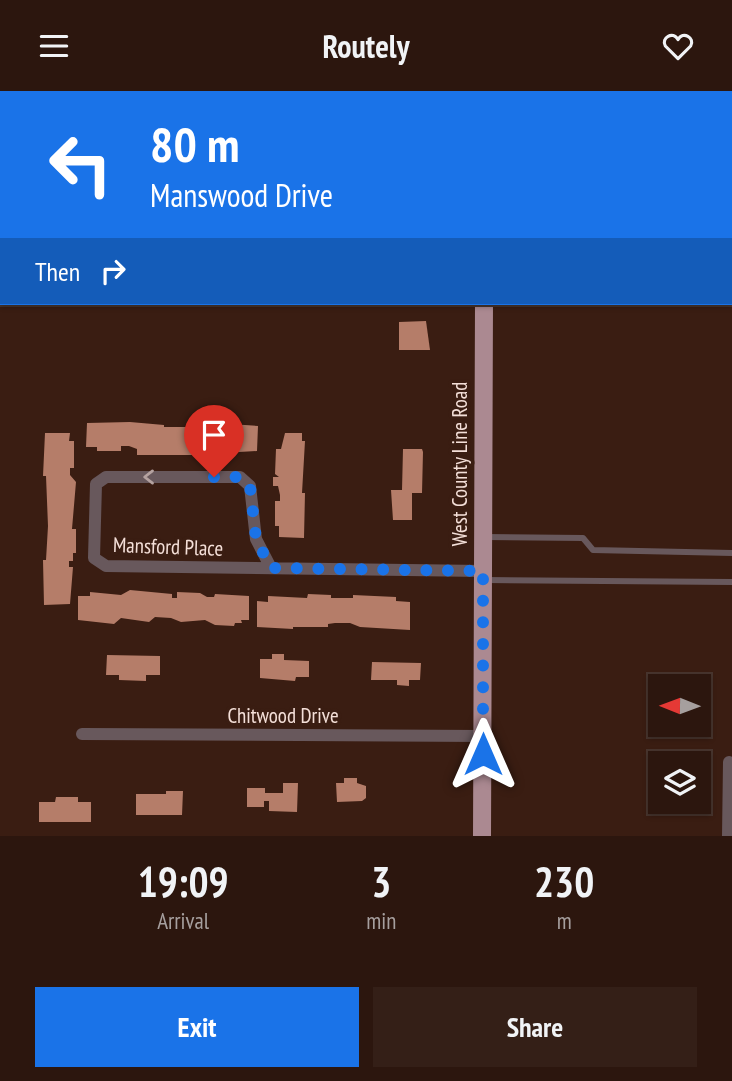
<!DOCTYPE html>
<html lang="en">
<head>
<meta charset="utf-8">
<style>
  body { margin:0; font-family:"PT Sans Narrow",sans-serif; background:#341f17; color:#f1f3f6; height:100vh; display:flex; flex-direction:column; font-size:26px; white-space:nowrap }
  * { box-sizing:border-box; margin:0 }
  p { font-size:23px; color:#a69f9e }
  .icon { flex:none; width:38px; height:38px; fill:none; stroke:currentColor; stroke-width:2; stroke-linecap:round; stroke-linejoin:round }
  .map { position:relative; height:745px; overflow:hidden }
  .panel { display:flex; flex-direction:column; background:#2c160e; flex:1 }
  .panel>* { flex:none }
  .banner { position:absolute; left:0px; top:0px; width:733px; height:214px; box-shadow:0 2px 5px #0004,0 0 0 2px #48352e; background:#1a73e8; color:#fff; overflow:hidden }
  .needle { width:46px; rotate:271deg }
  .buttons { position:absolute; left:648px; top:583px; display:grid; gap:14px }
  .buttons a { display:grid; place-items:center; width:63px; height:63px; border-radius:0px; background:#2c160e; box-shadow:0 2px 5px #0004,0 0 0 2px #48352e; font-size:35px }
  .pin { position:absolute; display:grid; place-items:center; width:60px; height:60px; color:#fff; margin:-72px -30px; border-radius:50% 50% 50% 0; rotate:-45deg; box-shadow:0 0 7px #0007 }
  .pin .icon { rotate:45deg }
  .me { position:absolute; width:77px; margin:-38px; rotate:0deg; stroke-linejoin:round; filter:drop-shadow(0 0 5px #0008) }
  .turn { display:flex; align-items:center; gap:24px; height:147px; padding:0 35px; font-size:32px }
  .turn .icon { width:91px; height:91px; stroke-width:2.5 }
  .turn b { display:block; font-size:49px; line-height:60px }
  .then { display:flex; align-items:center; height:66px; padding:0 35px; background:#0003; gap:14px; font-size:26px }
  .eta { display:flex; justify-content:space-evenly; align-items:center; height:119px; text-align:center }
  .eta b { font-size:42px; font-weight:800; line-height:49px }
  .button { display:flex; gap:14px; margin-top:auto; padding:14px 35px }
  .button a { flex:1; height:80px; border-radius:0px; background:#1a73e8; color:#fff; font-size:28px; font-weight:800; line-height:80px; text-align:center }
  .button a+a { background:#341f17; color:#f1f3f6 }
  header { display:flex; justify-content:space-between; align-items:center; height:91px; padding:0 35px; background:#2c160e; font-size:32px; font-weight:800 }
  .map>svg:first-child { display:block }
  .building { fill:#b57d69 }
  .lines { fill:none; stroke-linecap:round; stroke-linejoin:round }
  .path { stroke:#785e54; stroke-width:2.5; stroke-dasharray:5 5; stroke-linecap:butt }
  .lane { stroke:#68585c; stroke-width:6 }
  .street { stroke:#68585c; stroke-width:12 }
  .primary { stroke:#ab8991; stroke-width:18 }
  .oneway { stroke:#b5a2a0 }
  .route { stroke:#1a73e8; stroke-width:12; stroke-dasharray:0 21.6 }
  .labels { text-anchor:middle; stroke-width:7; stroke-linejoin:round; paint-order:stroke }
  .street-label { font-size:21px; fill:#f4dfd8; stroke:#3a1d12 }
</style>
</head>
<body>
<header><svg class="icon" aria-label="menu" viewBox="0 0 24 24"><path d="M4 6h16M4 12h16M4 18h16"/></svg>Routely<svg class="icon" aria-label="heart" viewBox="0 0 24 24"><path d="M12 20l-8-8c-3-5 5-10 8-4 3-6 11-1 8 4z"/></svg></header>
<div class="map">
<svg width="732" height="745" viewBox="0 0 732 745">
  <rect width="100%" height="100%" fill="#3a1d12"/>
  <g class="building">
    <polygon points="426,230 430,259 399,259 399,231"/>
    <polygon points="130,331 164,334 164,336 214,336 215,332 258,335 257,360 222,362 222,357 215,357 215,360 207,360 207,364 137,364 137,358 129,355 121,355 121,360 97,360 97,356 86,356 87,332"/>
    <polygon points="45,342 70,342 69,350 74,350 74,377 70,377 70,384 76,391 72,438 76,438 76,462 73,462 73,470 69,470 69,476 73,476 70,513 44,514 43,469 46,469 48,435 46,385 43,385"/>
    <polygon points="285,342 302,342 302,350 305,350 302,402 305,402 304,447 279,446 279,435 275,435 275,410 280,410 280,404 278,395 273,395 273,386 279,386 275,383 276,358 281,358"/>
    <polygon points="403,358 422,358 423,361 422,402 412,402 412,429 393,429 391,399 402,399"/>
    <polygon points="130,499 172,503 172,507 177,507 177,501 200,502 207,506 214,506 215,503 249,505 249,529 241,529 242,532 235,532 234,535 215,534 205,529 181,531 171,527 155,526 149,531 121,527 114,533 78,529 78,505 90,505 90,501 121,504"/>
    <polygon points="308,503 331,504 331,507 353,507 353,504 396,506 396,510 410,511 410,539 360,536 350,532 335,532 328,533 328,536 293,536 293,538 257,536 257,510 268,511 268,505 307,507"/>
    <polygon points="272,563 284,563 284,569 309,570 309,586 296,586 295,590 260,587 260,568 272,568"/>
    <polygon points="107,564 160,565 160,584 146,584 146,590 119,589 119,584 106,584"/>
    <polygon points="372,571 421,572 420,589 409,589 409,595 397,594 397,589 371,589"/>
    <polygon points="344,687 357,687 357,692 366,695 366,707 362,710 337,711 336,692 344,692"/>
    <polygon points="283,692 298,692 297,721 269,720 269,710 264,710 264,716 247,716 247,697 265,697 265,702 283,702"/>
    <polygon points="166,700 183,700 182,724 136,724 136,703 166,703"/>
    <polygon points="56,706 78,706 78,711 91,711 91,731 39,731 39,711 55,711"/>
  </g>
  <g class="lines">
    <polyline class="path" points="0,136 2,136"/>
    <g class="lane">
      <polyline points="485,446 583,447 593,459 732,462"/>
      <polyline points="485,489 732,491"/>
    </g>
    <g class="street">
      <polyline points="391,0 403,2"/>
      <polyline points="210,2 210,0"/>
      <polyline points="0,27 2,28"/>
      <polyline points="271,477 256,448 250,395 240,386 106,386 96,393 94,467 106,475 483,480"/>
      <polyline points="82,643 483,645"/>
      <polyline points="728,745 729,671"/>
    </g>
    <g class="primary">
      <polyline points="486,2 486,0"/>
      <polyline points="482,745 484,212"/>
    </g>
  </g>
  <defs><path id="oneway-chevron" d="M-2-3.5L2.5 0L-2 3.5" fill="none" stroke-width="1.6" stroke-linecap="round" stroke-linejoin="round" transform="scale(1.75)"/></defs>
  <use class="oneway" href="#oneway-chevron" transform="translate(149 386) rotate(-180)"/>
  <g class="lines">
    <polyline class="route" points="214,386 240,386 250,395 256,448 271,477 483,480 483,663"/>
  </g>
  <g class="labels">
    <g class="street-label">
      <text transform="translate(460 373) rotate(-90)" y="7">West County Line Road</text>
      <text transform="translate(168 456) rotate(2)" y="7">Mansford Place</text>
      <text x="283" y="632">Chitwood Drive</text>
    </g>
  </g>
</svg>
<div class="buttons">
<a><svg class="needle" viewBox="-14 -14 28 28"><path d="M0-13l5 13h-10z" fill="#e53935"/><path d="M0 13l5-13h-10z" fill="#a69f9e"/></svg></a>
<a><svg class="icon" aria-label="layers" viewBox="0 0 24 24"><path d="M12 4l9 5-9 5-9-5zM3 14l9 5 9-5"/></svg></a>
</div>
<div class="pin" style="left:214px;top:386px;background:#d93025"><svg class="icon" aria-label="arrive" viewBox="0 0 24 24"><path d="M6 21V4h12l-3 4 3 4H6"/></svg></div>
<svg class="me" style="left:483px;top:663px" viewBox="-20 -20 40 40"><path d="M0-17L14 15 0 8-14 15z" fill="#1a73e8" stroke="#fff" stroke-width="4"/></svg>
<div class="banner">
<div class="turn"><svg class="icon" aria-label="left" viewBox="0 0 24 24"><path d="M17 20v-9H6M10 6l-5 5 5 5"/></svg><div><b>80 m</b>Manswood Drive</div></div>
<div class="then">Then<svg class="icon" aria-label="right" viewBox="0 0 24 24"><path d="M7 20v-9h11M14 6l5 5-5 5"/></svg></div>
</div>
</div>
<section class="panel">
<div class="eta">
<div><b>19:09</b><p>Arrival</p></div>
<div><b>3</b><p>min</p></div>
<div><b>230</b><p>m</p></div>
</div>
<div class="button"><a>Exit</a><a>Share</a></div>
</section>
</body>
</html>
